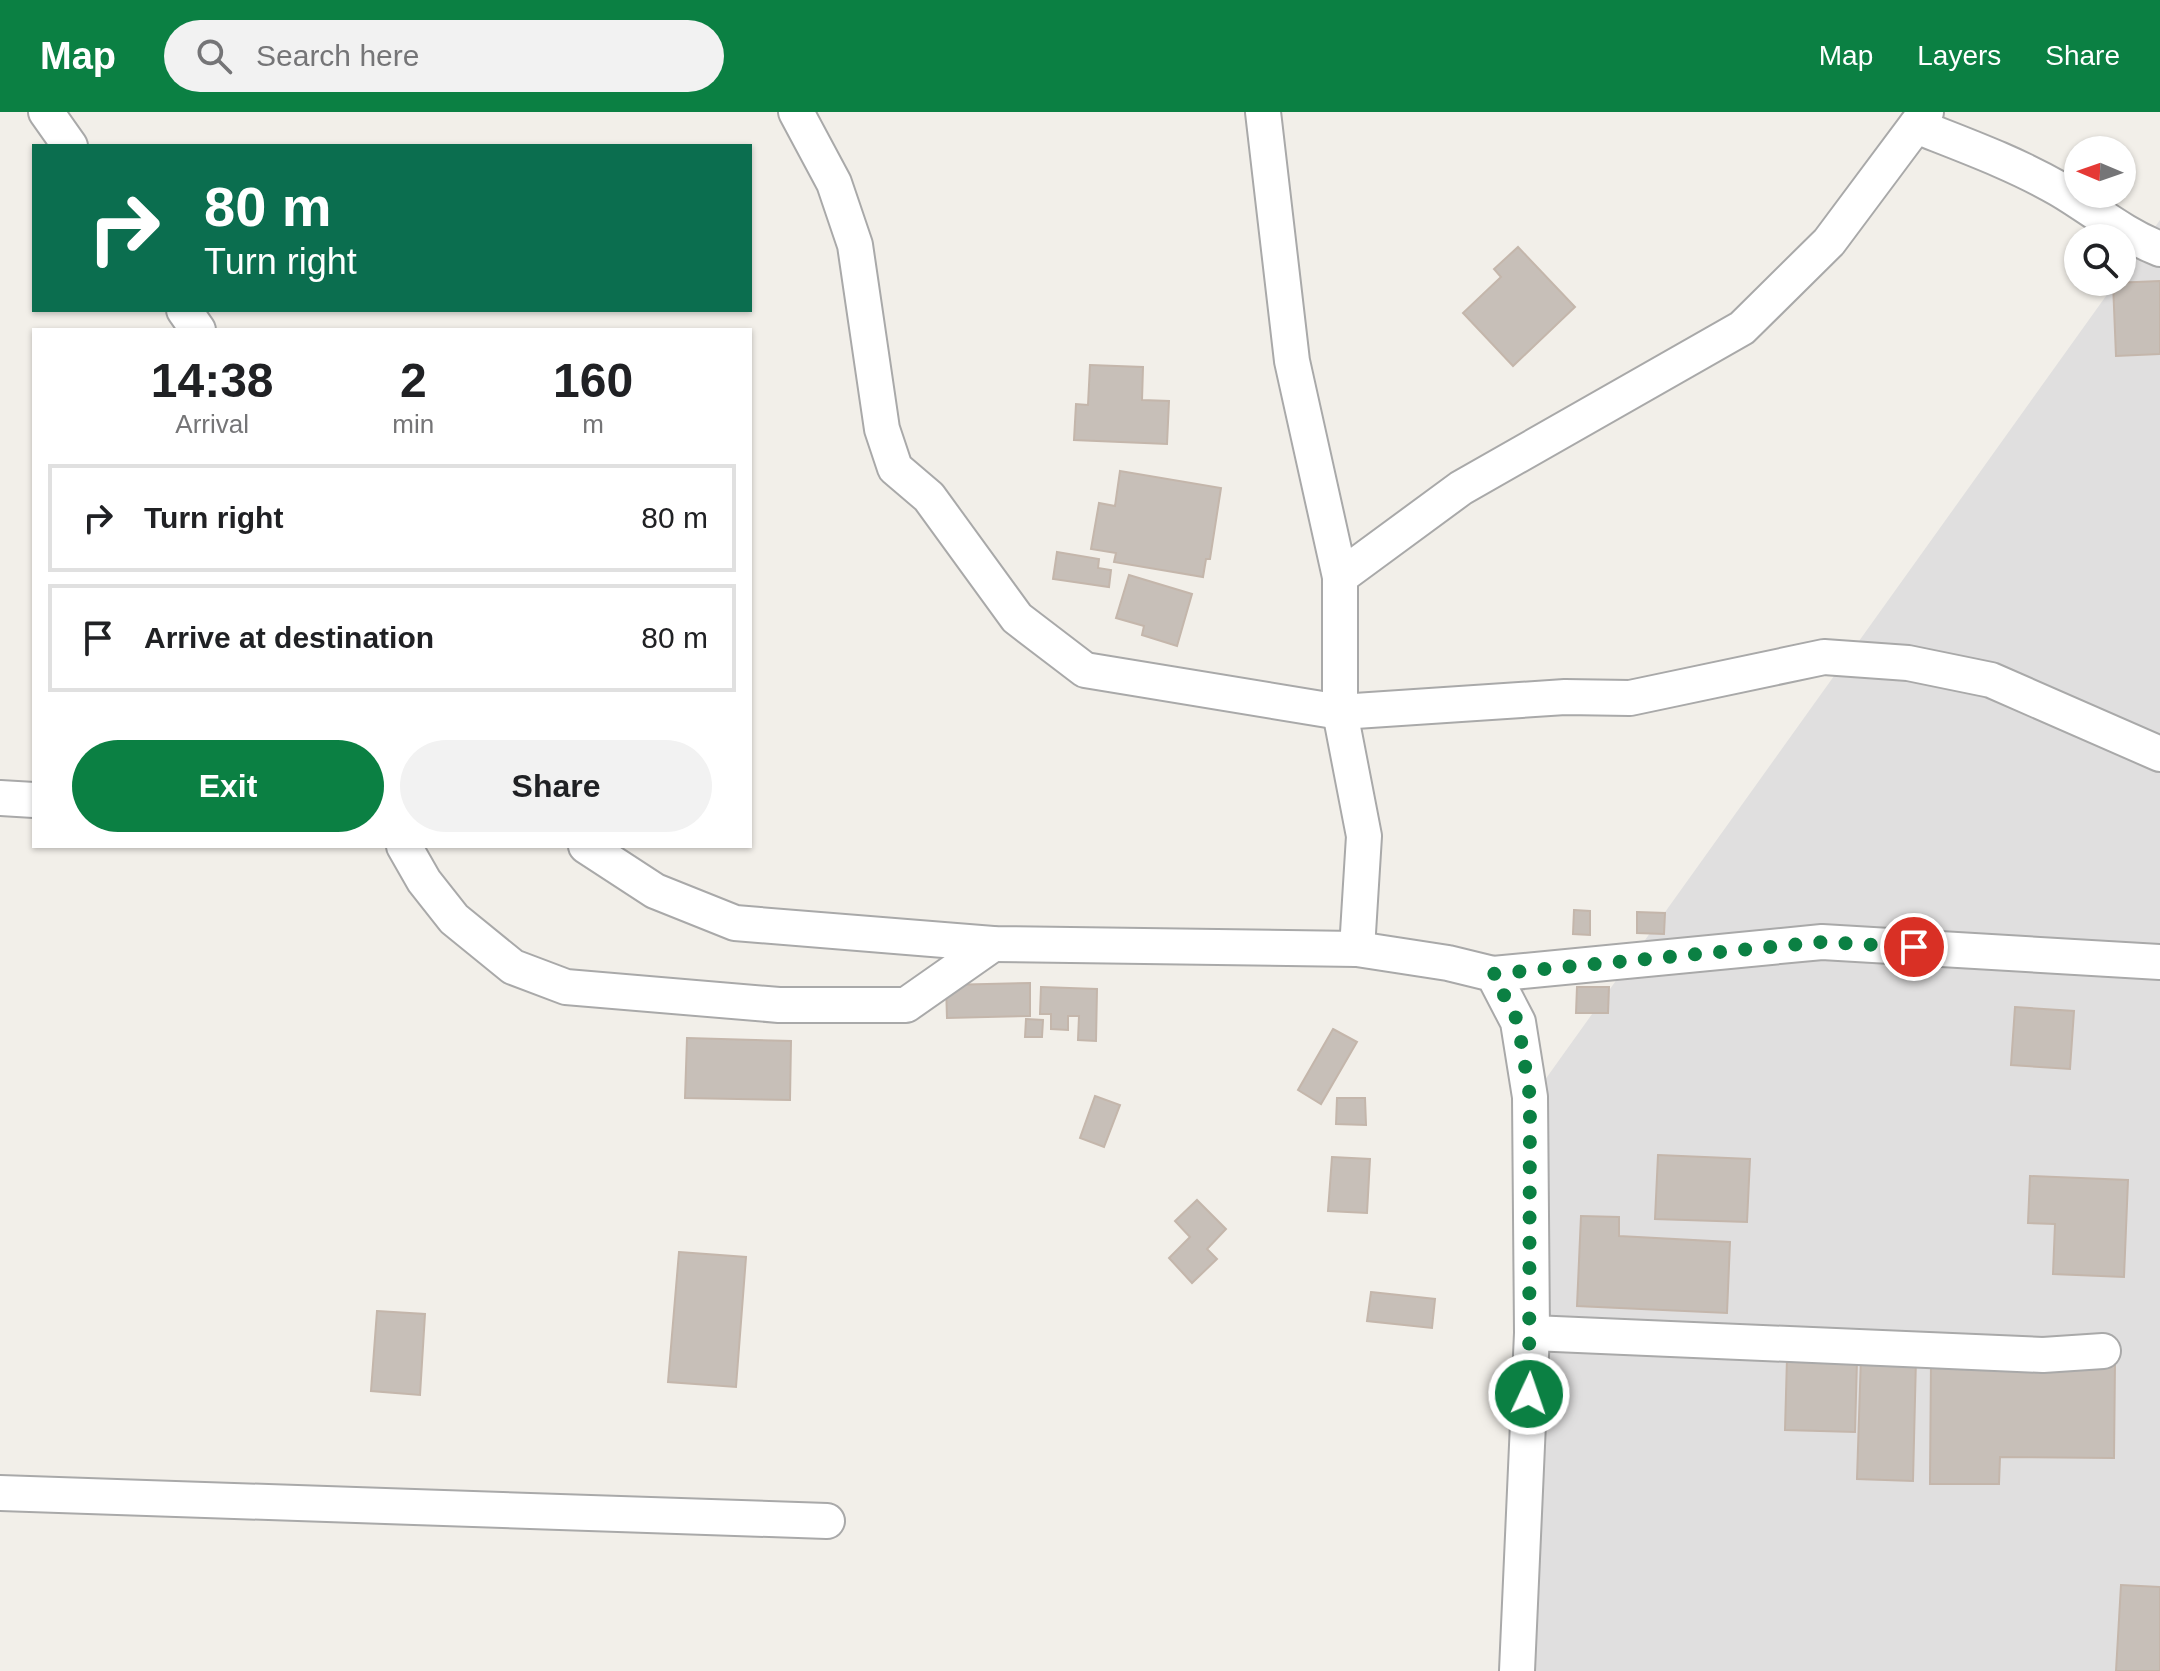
<!DOCTYPE html>
<html lang="en">
<head>
<meta charset="utf-8">
<style>
  body { margin:0; font-family:Arial,sans-serif; background:#f2f2f2; color:#202124; height:100vh; display:flex; flex-direction:column; font-size:30px; white-space:nowrap }
  * { box-sizing:border-box; margin:0 }
  p { font-size:26px; color:#757577 }
  .icon { flex:none; width:44px; height:44px; fill:none; stroke:currentColor; stroke-width:2; stroke-linecap:round; stroke-linejoin:round }
  .map { position:relative; flex:1; overflow:hidden }
  .side { position:absolute; left:32px; top:216px; width:720px; height:520px; display:flex; flex-direction:column; background:#fff; border-radius:0px; box-shadow:0 2px 6px #0004 }
  .side>* { flex:none }
  .guide { position:absolute; left:32px; top:32px; width:720px; height:168px; border-radius:0px; box-shadow:0 2px 6px #0004; background:#0b6e4f; color:#fff; overflow:hidden }
  .needle { width:52px; rotate:272deg }
  .fabs { position:absolute; left:2064px; top:24px; display:grid; gap:16px }
  .fabs a { display:grid; place-items:center; width:72px; height:72px; border-radius:50%; background:#fff; box-shadow:0 2px 6px #0004; font-size:40px }
  .pin { position:absolute; display:grid; place-items:center; width:68px; height:68px; color:#fff; margin:-34px; border:4px solid #fff; border-radius:50%; box-shadow:0 2px 8px #0007 }
  .me { position:absolute; width:88px; margin:-44px; rotate:3deg; stroke-linejoin:round; filter:drop-shadow(0 0 6px #0008) }
  .turn { display:flex; align-items:center; gap:28px; height:168px; padding:0 40px; font-size:36px }
  .turn .icon { width:104px; height:104px; stroke-width:2.5 }
  .turn b { display:block; font-size:56px; line-height:68px }
  .eta { display:flex; justify-content:space-evenly; align-items:center; height:136px; text-align:center }
  .eta b { font-size:48px; font-weight:700; line-height:56px }
  .cta { display:flex; gap:16px; margin-top:auto; padding:16px 40px }
  .cta a { flex:1; height:92px; border-radius:48px; background:#0b8043; color:#fff; font-size:32px; font-weight:700; line-height:92px; text-align:center }
  .cta a+a { background:#f2f2f2; color:#202124 }
  ul { padding:0; list-style:none }
  li { display:flex; align-items:center; gap:24px; height:108px; margin:0 16px 12px; padding:0 24px; border:4px solid #e0e0e0; border-radius:0px }
  li div { flex:1 }
  li b { display:block; font-size:30px }
  li em { font-style:normal }
  header { display:flex; align-items:center; gap:48px; box-sizing:border-box; height:112px; padding:0 40px; background:#0b8043; color:#fff }
  header strong { font-size:38px }
  nav { display:flex; gap:44px; margin-inline-start:auto; font-size:28px }
  .search { width:560px; height:72px; background:#f2f2f2; display:flex; align-items:center; gap:20px; box-sizing:border-box; padding:0 28px; border-radius:44px; color:#757577; font-size:30px }
  .map>svg:first-child { display:block }
  .residential { fill:#e0dfdf }
  .building { fill:#c7bfb8; stroke:#c4b6ab; stroke-width:2 }
  .lines { fill:none; stroke-linecap:round; stroke-linejoin:round }
  .street-casing { stroke:#a9a9a9; stroke-width:38 }
  .street { stroke:#fff; stroke-width:34 }
  .route { stroke:#0b8043; stroke-width:14; stroke-dasharray:0 25.2 }
</style>
</head>
<body>
<header>
<strong>Map</strong>
<div class="search"><svg class="icon" aria-label="search" viewBox="0 0 24 24"><circle cx="10" cy="10" r="6"/><path d="M15 15l6 6"/></svg>Search here</div>
<nav><a>Map</a><a>Layers</a><a>Share</a></nav>
</header>
<div class="map">
<svg width="2160" height="1559" viewBox="0 0 2160 1559">
  <rect width="100%" height="100%" fill="#f2efe9"/>
  <polygon class="residential" points="2160,108 2160,1559 1526,1559 1537,979 2116,170 2122,170 2122,161"/>
  <g class="building">
    <polygon points="1518,135 1575,195 1513,254 1463,201 1501,165 1494,157"/>
    <polygon points="2160,169 2160,242 2116,244 2113,171"/>
    <polygon points="1090,253 1143,255 1142,288 1169,289 1167,332 1074,328 1076,292 1088,293"/>
    <polygon points="1120,359 1221,376 1210,447 1206,447 1203,465 1114,450 1116,441 1091,437 1099,391 1115,394"/>
    <polygon points="1057,440 1099,447 1098,456 1111,458 1109,475 1053,467"/>
    <polygon points="1129,463 1192,482 1177,534 1142,523 1144,514 1116,506"/>
    <polygon points="1574,798 1590,799 1590,823 1573,822"/>
    <polygon points="1637,800 1665,801 1664,822 1637,821"/>
    <polygon points="1030,871 1030,904 947,906 946,873"/>
    <polygon points="1041,875 1097,877 1096,929 1078,928 1079,904 1068,904 1068,918 1051,917 1051,902 1040,902"/>
    <polygon points="1577,875 1609,875 1608,901 1576,901"/>
    <polygon points="2015,895 2074,899 2070,957 2011,953"/>
    <polygon points="1026,907 1043,908 1042,925 1025,925"/>
    <polygon points="1333,917 1357,930 1321,992 1298,978"/>
    <polygon points="687,926 791,929 790,988 685,986"/>
    <polygon points="1095,984 1120,993 1104,1035 1080,1026"/>
    <polygon points="1337,986 1365,986 1366,1013 1336,1012"/>
    <polygon points="1658,1043 1750,1047 1747,1110 1655,1107"/>
    <polygon points="1332,1045 1370,1047 1367,1101 1328,1099"/>
    <polygon points="2030,1064 2128,1068 2124,1165 2053,1162 2055,1112 2028,1111"/>
    <polygon points="1197,1088 1226,1117 1207,1137 1217,1147 1192,1171 1169,1146 1190,1125 1175,1109"/>
    <polygon points="1581,1104 1619,1105 1619,1124 1730,1130 1727,1201 1577,1194"/>
    <polygon points="679,1140 746,1145 736,1275 668,1270"/>
    <polygon points="1371,1180 1435,1187 1432,1216 1367,1209"/>
    <polygon points="377,1199 425,1202 420,1283 371,1279"/>
    <polygon points="1861,1244 1916,1246 1913,1369 1857,1367"/>
    <polygon points="1787,1246 1857,1248 1855,1320 1785,1318"/>
    <polygon points="1931,1249 2115,1250 2114,1346 2000,1345 1999,1372 1930,1372"/>
    <polygon points="2121,1473 2160,1475 2160,1559 2116,1559"/>
  </g>
  <g class="lines">
    <defs>
      <g id="street">
        <polyline points="46,0 70,34"/>
        <polyline points="796,0 834,71 855,133 882,317 895,356 929,385 1017,506 1085,558 1340,600 1565,585 1630,586 1824,545 1908,551 1991,568 2160,642"/>
        <polyline points="1263,0 1292,249 1340,465 1340,600 1364,724 1357,837"/>
        <path d="M1916,14C1964,33 2014,51 2059,77C2093,97 2122,122 2160,137"/>
        <polyline points="184,198 198,218"/>
        <polyline points="1340,465 1461,376 1742,216 1829,130 1926,0"/>
        <polyline points="0,686 34,688"/>
        <polyline points="404,734 424,769 454,807 513,855 566,875 779,893 906,893 993,832"/>
        <polyline points="586,734 655,779 735,811 993,832 1357,837 1448,851 1493,862 1518,910 1530,985 1532,1221 1517,1559"/>
        <polyline points="1493,862 1822,830 2160,850"/>
        <polyline points="1532,1221 2043,1243 2103,1239"/>
        <polyline points="0,1381 827,1409"/>
      </g>
    </defs>
    <use href="#street" class="street-casing"/>
    <use href="#street" class="street"/>
  </g>
  <g class="lines">
    <polyline class="route" points="1529,1282 1530,985 1518,910 1493,862 1822,830 1914,835"/>
  </g>
</svg>
<div class="fabs">
<a><svg class="needle" viewBox="-14 -14 28 28"><path d="M0-13l5 13h-10z" fill="#e53935"/><path d="M0 13l5-13h-10z" fill="#757577"/></svg></a>
<a><svg class="icon" aria-label="search" viewBox="0 0 24 24"><circle cx="10" cy="10" r="6"/><path d="M15 15l6 6"/></svg></a>
</div>
<div class="pin" style="left:1914px;top:835px;background:#d93025"><svg class="icon" aria-label="arrive" viewBox="0 0 24 24"><path d="M6 21V4h12l-3 4 3 4H6"/></svg></div>
<svg class="me" style="left:1529px;top:1282px" viewBox="-20 -20 40 40"><circle r="17" fill="#0b8043" stroke="#fff" stroke-width="3"/><path d="M0-11L8 9 0 5-8 9z" fill="#fff"/></svg>
<div class="guide">
<div class="turn"><svg class="icon" aria-label="right" viewBox="0 0 24 24"><path d="M7 20v-9h11M14 6l5 5-5 5"/></svg><div><b>80 m</b>Turn right</div></div>
</div>
<section class="side">
<div class="eta">
<div><b>14:38</b><p>Arrival</p></div>
<div><b>2</b><p>min</p></div>
<div><b>160</b><p>m</p></div>
</div>
<ul>
<li><svg class="icon" aria-label="right" viewBox="0 0 24 24"><path d="M7 20v-9h11M14 6l5 5-5 5"/></svg><div><b>Turn right</b></div><em>80 m</em></li>
<li><svg class="icon" aria-label="arrive" viewBox="0 0 24 24"><path d="M6 21V4h12l-3 4 3 4H6"/></svg><div><b>Arrive at destination</b></div><em>80 m</em></li>
</ul>
<div class="cta"><a>Exit</a><a>Share</a></div>
</section>
</div>
</body>
</html>
